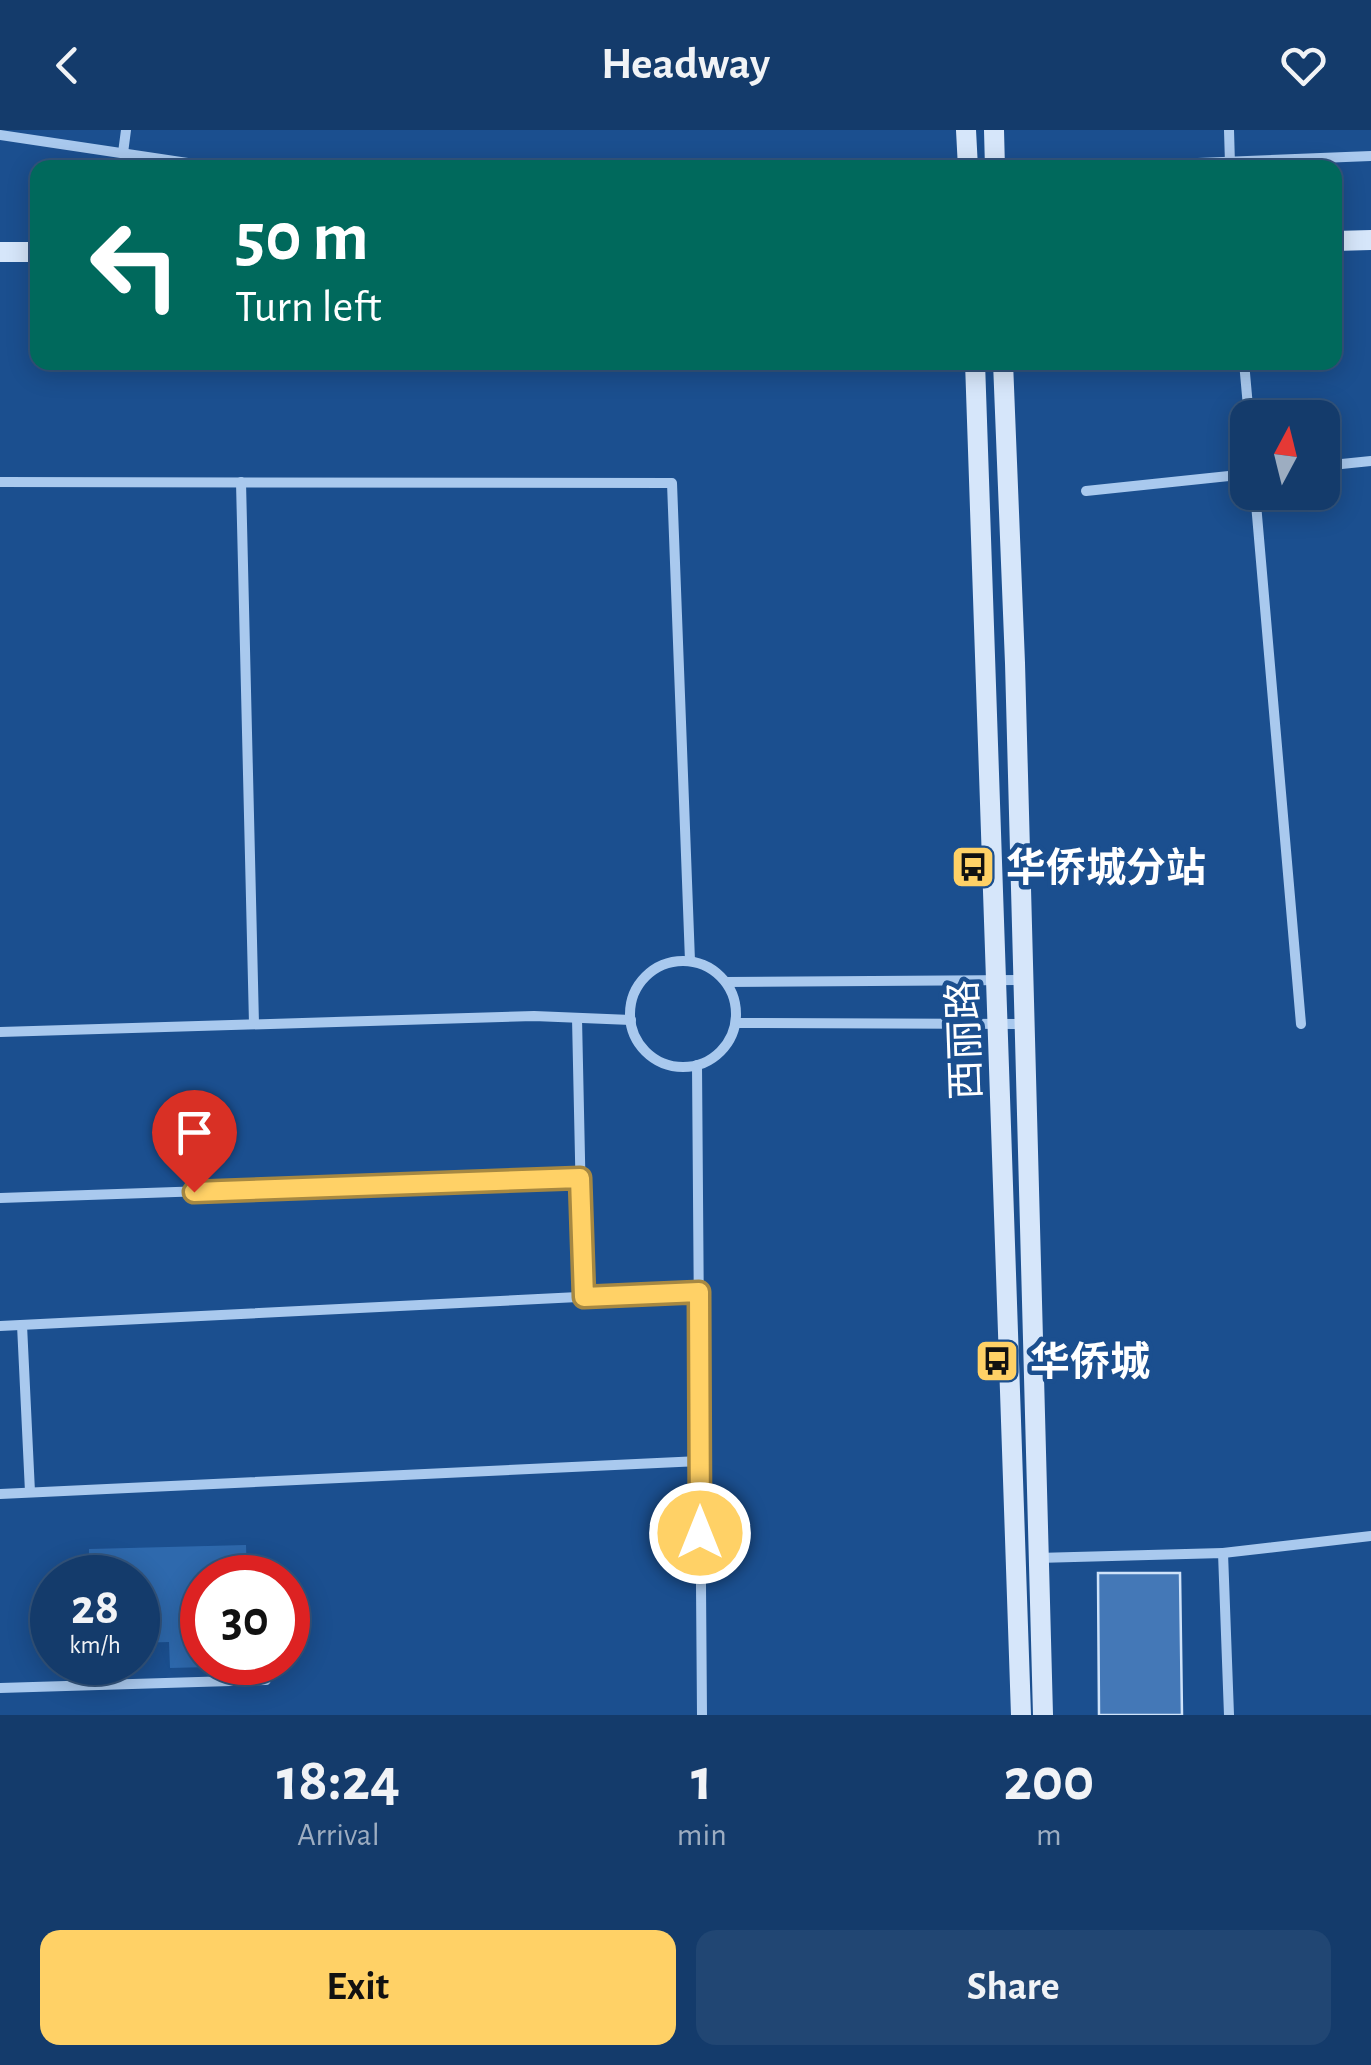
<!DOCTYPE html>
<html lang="en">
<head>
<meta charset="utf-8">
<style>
  body { margin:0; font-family:"Alegreya Sans","Noto Sans SC",sans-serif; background:#214673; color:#f1f3f6; height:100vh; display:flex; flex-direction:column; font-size:38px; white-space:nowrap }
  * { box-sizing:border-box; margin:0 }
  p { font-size:32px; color:#9dadc1 }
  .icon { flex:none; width:55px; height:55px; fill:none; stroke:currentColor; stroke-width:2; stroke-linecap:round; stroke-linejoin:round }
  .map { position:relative; height:1585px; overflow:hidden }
  .sheet { display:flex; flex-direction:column; background:#143b6b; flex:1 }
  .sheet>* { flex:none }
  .hud { position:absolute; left:30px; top:30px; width:1312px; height:210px; border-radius:20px; box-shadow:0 5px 25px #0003,0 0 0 2px #33557e; background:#00695c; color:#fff; overflow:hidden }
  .needle { width:65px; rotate:7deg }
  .controls { position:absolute; left:1230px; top:270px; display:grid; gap:20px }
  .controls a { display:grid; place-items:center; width:110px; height:110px; border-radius:20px; background:#143b6b; box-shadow:0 5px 25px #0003,0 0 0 2px #33557e; font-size:50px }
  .speed { position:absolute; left:30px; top:1425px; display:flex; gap:20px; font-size:50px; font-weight:700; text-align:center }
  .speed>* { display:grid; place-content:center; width:130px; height:130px; border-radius:50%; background:#143b6b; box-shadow:0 5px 25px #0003,0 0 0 2px #33557e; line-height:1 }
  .speed small { font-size:25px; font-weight:400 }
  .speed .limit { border:15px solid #d22; background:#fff; color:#111 }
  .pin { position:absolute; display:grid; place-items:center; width:85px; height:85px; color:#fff; margin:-102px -42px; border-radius:50% 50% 50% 0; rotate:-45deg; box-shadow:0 0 10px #0007 }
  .pin .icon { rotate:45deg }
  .me { position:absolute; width:110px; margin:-55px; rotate:0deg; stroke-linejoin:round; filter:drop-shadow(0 0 8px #0008) }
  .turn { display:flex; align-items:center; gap:35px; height:210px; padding:0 40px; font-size:45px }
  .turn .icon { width:130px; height:130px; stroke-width:2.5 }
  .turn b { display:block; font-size:70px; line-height:85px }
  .eta { display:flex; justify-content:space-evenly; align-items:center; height:170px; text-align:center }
  .eta b { font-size:60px; font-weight:700; line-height:70px }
  .button { display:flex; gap:20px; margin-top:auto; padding:20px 40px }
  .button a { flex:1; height:115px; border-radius:20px; background:#ffd166; color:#111; font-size:40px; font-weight:700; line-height:115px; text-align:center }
  .button a+a { background:#214673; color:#f1f3f6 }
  header { display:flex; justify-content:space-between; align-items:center; height:130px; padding:0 40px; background:#143b6b; font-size:45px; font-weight:700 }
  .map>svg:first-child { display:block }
  .green { fill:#2e69ad }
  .building { fill:#4478b7; stroke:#cfe3fa; stroke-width:2.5 }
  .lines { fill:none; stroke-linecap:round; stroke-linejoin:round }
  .street { stroke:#a9c9ee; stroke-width:10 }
  .secondary { stroke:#d6e6fa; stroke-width:20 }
  .route-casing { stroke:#a68842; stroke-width:25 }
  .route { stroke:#ffd166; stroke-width:18 }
  .labels { text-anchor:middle; stroke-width:9; stroke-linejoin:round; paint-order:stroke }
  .poi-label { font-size:40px; font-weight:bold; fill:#fff; stroke:#1b4f8f; text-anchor:start }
  .street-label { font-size:40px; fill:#fff; stroke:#1b4f8f }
</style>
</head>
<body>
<header><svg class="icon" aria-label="back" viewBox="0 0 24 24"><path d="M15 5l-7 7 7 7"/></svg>Headway<svg class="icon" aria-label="heart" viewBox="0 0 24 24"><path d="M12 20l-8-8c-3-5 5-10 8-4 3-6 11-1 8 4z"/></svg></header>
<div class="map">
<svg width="1371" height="1585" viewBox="0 0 1371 1585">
  <rect width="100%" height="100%" fill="#1b4f8f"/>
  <polygon class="green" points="246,1415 247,1447 202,1448 202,1532 249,1533 250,1536 170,1538 169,1512 138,1513 138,1448 89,1447 89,1419"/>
  <polygon class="building" points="1098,1443 1180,1443 1182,1585 1099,1585"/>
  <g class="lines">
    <g class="street">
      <polyline points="1229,0 1230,34"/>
      <polyline points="0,5 221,38"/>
      <polyline points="123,23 126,0"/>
      <polyline points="1074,38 1371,26"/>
      <polyline points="1244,232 1249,288"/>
      <polyline points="1322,336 1371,331"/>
      <polyline points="0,352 672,353 690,831"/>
      <polyline points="241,352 254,894"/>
      <polyline points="1086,361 1248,344"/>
      <polyline points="1255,362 1301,894"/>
      <circle cx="683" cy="884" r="53"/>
      <polyline points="726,852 1023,850"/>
      <polyline points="577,888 583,1167"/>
      <polyline points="736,893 1024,894"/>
      <polyline points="0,902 534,886 631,890"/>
      <polyline points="697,935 702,1585"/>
      <polyline points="0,1068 581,1048"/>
      <polyline points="22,1195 30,1362"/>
      <polyline points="0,1196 699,1161"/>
      <polyline points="0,1364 700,1331"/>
      <polyline points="1223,1423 1371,1406"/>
      <polyline points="1037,1428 1223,1423 1229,1585"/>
      <polyline points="0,1558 266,1550"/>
    </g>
    <g class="secondary">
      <polyline points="966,0 968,38"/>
      <polyline points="994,0 995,38"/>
      <polyline points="1335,111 1371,110"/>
      <polyline points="0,122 38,122"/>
      <polyline points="975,232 1021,1585"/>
      <polyline points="1003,232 1015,533 1043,1585"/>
    </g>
  </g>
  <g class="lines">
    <defs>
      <polyline id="route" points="194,1062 580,1048 584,1167 699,1162 700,1403"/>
    </defs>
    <use href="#route" class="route-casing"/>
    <use href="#route" class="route"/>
  </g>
  <defs>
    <symbol id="bus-square" viewBox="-11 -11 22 22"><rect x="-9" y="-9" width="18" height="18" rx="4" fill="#ffd166" stroke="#1b4f8f"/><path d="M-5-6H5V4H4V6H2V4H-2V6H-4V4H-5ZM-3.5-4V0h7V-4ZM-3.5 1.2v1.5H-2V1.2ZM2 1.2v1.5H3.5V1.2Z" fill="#111"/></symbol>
  </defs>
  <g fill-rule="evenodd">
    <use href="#bus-square" x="948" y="712" width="50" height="50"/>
    <use href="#bus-square" x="972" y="1206" width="50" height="50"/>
  </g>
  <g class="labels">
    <g class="poi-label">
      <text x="1006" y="751">华侨城分站</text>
      <text x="1030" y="1245">华侨城</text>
    </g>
    <g class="street-label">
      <text transform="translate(964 910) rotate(-92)" y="14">西丽路</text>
    </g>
  </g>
</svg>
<div class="controls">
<a><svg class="needle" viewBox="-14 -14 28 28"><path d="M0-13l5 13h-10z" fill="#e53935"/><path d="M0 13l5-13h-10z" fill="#9dadc1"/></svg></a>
</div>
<div class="speed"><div>28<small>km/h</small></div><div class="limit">30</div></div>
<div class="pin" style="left:194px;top:1062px;background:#d93025"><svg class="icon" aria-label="arrive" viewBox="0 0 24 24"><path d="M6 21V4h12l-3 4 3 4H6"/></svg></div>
<svg class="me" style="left:700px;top:1403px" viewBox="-20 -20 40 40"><circle r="17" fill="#ffd166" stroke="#fff" stroke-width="3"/><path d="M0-11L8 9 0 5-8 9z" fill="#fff"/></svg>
<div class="hud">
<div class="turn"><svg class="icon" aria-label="left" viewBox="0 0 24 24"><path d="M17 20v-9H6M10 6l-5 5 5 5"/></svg><div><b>50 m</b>Turn left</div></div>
</div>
</div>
<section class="sheet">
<div class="eta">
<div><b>18:24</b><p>Arrival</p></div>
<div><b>1</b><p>min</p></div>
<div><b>200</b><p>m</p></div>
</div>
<div class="button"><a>Exit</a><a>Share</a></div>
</section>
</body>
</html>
